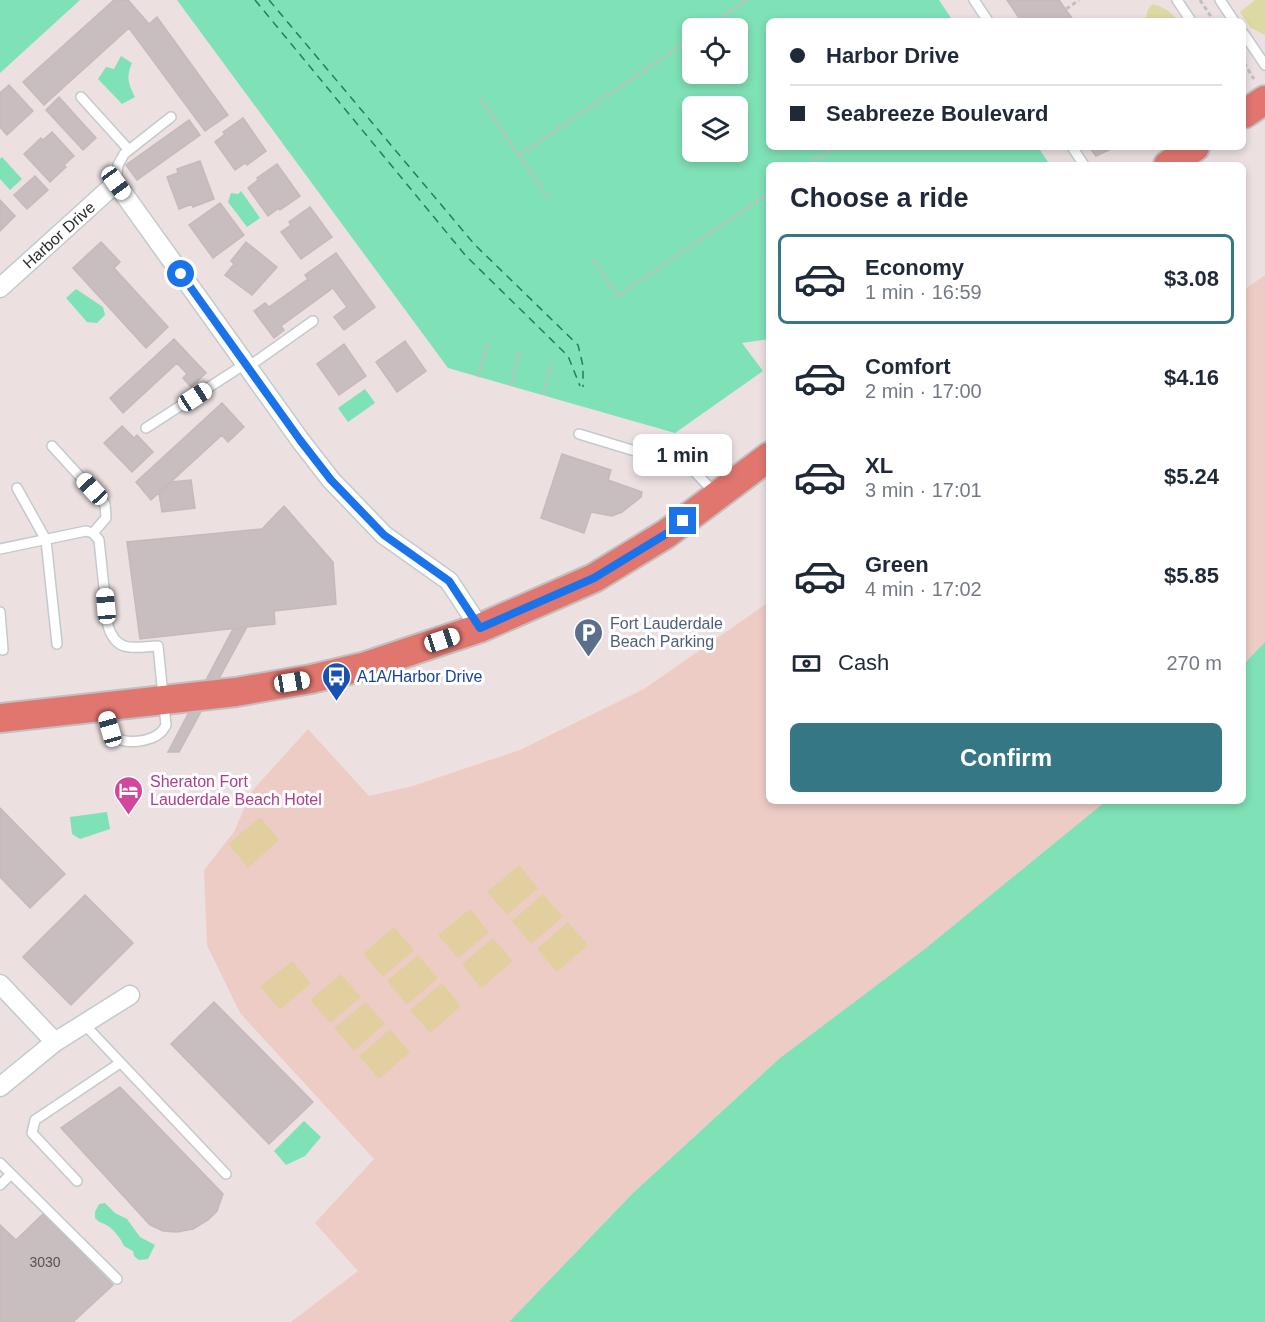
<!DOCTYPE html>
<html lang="en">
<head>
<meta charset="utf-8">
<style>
	:root { --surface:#fff; --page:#f6f6f7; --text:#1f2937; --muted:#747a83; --line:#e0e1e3; --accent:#367786 }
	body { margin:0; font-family:Arial,sans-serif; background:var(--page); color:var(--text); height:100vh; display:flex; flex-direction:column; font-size:22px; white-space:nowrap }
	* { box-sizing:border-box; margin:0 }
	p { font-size:20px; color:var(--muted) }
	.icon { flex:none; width:33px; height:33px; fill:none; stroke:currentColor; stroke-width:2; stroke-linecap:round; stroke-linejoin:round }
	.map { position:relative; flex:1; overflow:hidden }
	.side { position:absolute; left:766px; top:162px; width:480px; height:642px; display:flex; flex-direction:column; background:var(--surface); border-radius:9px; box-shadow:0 3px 9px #0003 }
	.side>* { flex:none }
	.guide { position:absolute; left:766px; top:18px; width:480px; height:132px; border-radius:9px; box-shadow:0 3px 9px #0003; display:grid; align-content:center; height:132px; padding:0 24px; background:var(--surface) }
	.fabs { position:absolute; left:682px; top:18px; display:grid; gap:12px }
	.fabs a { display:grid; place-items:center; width:66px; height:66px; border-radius:9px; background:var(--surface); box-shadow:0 3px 9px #0003; font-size:30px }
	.end { position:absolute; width:27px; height:27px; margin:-14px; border:8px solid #1a73e8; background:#fff; box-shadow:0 0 0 3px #fff }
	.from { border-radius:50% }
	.bubble { position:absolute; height:42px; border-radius:9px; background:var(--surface); box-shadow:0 3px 9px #0003; font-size:20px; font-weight:800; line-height:42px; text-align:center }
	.car { position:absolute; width:18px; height:36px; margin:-18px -9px; border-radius:8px; box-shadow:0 0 4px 2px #0007; background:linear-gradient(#fff 24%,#345 0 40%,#fff 0 76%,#345 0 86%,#fff 0) }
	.guide b { display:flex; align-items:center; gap:21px; height:57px; font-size:22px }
	.guide b+b { border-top:2px solid var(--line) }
	.guide i { width:15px; height:15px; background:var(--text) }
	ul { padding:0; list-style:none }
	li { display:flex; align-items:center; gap:18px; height:90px; margin:0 12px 9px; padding:0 12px; border:3px solid transparent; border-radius:9px }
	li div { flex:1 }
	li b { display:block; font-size:22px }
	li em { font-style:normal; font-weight:800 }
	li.active { border-color:var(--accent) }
	li>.icon { width:54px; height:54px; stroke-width:1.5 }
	h2 { padding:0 24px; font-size:27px; line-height:72px }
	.pay { display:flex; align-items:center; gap:15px; height:66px; padding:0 24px; font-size:22px }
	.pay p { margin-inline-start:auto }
	.primary-button { display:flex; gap:12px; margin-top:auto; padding:12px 24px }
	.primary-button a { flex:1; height:69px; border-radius:9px; background:var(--accent); color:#fff; font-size:24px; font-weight:800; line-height:69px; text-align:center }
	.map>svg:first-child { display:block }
	.green { fill:#dcd9a2 }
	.sand { fill:#edccc6 }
	.pitch { fill:#e2cf9f }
	.water { fill:#7fe1b6; fill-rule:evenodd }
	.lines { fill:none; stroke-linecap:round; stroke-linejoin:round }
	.ferry { stroke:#1c825d; stroke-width:1.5; stroke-dasharray:8 6; stroke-linecap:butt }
	.building { fill:#c8bebf; stroke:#c7b9ba; stroke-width:1.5 }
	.service-casing { stroke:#c1cbcc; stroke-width:12 }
	.minor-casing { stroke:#c1cbcc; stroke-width:21 }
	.primary-casing { stroke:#c0c0c0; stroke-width:32 }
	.path { stroke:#c0c0c0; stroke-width:3; stroke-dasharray:4.5 3; stroke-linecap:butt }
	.service { stroke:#fff; stroke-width:9 }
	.minor { stroke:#fff; stroke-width:18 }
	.primary { stroke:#e1766f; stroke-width:28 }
	.route { stroke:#1a73e8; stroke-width:8 }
	.labels { text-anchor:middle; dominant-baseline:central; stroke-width:6; stroke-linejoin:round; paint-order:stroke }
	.number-label { font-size:14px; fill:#535051 }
	.street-label { font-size:16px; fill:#2c2c2c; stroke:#fff }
	.service-label { font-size:16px; fill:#4e5e75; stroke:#fff; text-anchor:start }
	.transit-label { font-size:16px; fill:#164399; stroke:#fff; text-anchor:start }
	.hotel-label { font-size:16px; fill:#b23c85; stroke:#fff; text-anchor:start }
</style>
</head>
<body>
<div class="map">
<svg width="1265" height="1322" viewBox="0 0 1265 1322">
	<rect width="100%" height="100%" fill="#ece0e1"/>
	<path class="green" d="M1255,0H1265V35L1251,28L1240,12Z
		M1153,4C1164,8 1171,11 1178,21H1148L1146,19C1147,13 1147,8 1153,4Z"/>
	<path class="sand" d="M1265,275V642L1244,664V290Z
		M769,602L770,801H1106L926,948L780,1058L633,1193L509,1322H291L358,1271L315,1223L374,1159L240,1013L207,945L204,870L234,832L252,791L308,729L369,796L413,786L520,750L644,689Z"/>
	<path class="pitch" d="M260,817L279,840L248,868L228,844Z
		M519,865L538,888L507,915L487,892Z
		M543,894L563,917L531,944L512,921Z
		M470,909L489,932L458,958L438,935Z
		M568,922L588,945L557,972L537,949Z
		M394,927L414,950L383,977L363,954Z
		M493,938L513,961L481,988L462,964Z
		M418,955L438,978L407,1005L387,981Z
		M292,961L311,983L280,1010L260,987Z
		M341,974L361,997L330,1023L310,1000Z
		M442,983L461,1006L430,1033L410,1010Z
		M366,1002L385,1024L354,1051L334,1028Z
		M390,1029L410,1052L379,1079L359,1056Z"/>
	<path class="water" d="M0,0H80L0,73Z
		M177,0H939L953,21H770V147H1038L1050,165H770L769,339L742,343L763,371L675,433L448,368ZM693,28H738V74H693ZM693,106H738V152H693Z
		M121,56L132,63C126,77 128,83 135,97L122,104L98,79L106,67L114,69Z
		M2,157L22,179L10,190L0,179V159Z
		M241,191L260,218L247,227L228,202L231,193L238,194Z
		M76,289L103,307L105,315L97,323L87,322L66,298Z
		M365,389L375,403L348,422L338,408Z
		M1265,642V1322H509L633,1193L780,1058L926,948L1106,801H1244V664Z
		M107,812L110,829L80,839L72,834L70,817Z
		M304,1121L321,1137L305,1156L286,1165L274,1151Z
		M105,1203L115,1213L127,1219L140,1237L155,1245L148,1259L139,1260L134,1256L133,1251L124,1246C122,1240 113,1229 108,1226C102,1222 99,1223 95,1218V1212L99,1204Z"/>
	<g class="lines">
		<path class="ferry" d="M255,0L466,256L568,356L580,386
			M269,0L475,245L578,345L583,366V387"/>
	</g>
	<path class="building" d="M114,0H128L149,24L157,17L228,115L205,131L129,28L44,105L23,82Z
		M1007,0H1059L1074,21H1021Z
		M9,85L33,111L7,135L0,127V93Z
		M59,97L96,138L83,150L46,110Z
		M243,118L266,151L247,165L245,163L235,170L215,142L225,134L223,132Z
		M189,120L200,135L137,180L126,165Z
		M52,132L74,156L64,165L66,167L50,182L24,154L41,138L43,140Z
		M1089,147H1115L1096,156Z
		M200,161L214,199L193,207L192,204L179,209L167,177L178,173L177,169Z
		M277,164L300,196L280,210L279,208L268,216L248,188L258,180L257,178Z
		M35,176L48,190L27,209L14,195Z
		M0,200L15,216L0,231Z
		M220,203L244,235L213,258L189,225Z
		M310,207L332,237L301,259L281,232L291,225L289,222Z
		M101,242L120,262L114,268L168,327L146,348L73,268Z
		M246,242L277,267L252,295L225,275L234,264L231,261Z
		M336,253L375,307L344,330L334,317L347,307L333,288L281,326L284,330L274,338L254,311L265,303L269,307L308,279L305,275Z
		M174,339L206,373L191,387L183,378L187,374L177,363L123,413L110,398Z
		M405,341L426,371L397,392L376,362Z
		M344,344L366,376L339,395L317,364Z
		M222,403L244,427L228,442L222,435L151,500L136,482Z
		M122,426L134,438L137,435L153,452L132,472L104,443Z
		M562,454L611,470L608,480L642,492L641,497L622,512L612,516L591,512L584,533L541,518Z
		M191,480L195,508L162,512L159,493L171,482Z
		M284,506L333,562L336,604L274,611L275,624L140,639L127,542L262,529Z
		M247,627L179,752H168L233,629Z
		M0,808L65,874L30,908L0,877Z
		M85,895L133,943L71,1005L23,957Z
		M214,1002L313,1102L269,1144L171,1044Z
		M120,1087L223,1194L217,1211L208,1220L193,1229L177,1232L163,1231L150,1225L61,1128Z
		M43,1214L113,1285L73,1322H0V1225L16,1240Z"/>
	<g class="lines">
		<defs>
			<path id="service" d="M974,0L988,21
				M1177,0L1191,21
				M1220,0L1234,21
				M1244,34L1265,65
				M81,97L129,150
				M1072,147L1084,165
				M116,183L118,165L124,154L171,117
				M248,367L313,321
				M146,428L245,364
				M579,434L691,468L716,494
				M52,446L105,504L106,518L93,533
				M17,488L46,540L57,644
				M0,549L86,531L93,533L99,540L108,626C117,654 134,647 158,646L166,725C164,728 163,731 160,733C151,741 125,746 115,736C108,729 107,719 104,710
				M0,612L3,650
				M84,1024L226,1174
				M0,1163L117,1279
				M77,1181L32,1133L35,1120L120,1063
				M0,1185L11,1174"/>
			<path id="minor" d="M0,288L116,183L300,440L331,480L384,535L449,581L480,628
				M0,984L55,1042
				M0,1087L55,1042L130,995"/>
			<path id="primary" d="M1244,114L1265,100
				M1168,165L1195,147
				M0,718L236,692L311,679L366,666L480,628L594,578L666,534L770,456"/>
		</defs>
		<use href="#service" class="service-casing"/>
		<use href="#minor" class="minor-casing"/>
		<use href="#primary" class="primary-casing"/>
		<path class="path" d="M1200,0L1214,21
			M1066,9L1079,0
			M705,28L747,0
			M1244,63L1254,79
			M480,98L548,198
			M519,155L693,37
			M808,165L835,147
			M593,260L618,296L770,192
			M478,377L487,344
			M511,386L519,352
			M543,395L551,363"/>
		<use href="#service" class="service"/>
		<use href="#minor" class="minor"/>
		<use href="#primary" class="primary"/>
	</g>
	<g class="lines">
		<path class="route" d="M181,274L300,440L331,480L384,535L449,581L480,628L594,578L666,534L683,521"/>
	</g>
	<defs>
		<symbol id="parking-pin" viewBox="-11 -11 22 30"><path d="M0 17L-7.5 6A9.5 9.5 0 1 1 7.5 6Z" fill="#5c6f8a" stroke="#fff"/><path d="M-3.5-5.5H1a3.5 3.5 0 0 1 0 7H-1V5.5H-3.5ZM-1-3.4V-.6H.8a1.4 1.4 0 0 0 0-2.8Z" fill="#fff"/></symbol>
		<symbol id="bus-pin" viewBox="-11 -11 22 30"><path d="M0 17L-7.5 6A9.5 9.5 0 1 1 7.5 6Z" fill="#1a4fb4" stroke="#fff"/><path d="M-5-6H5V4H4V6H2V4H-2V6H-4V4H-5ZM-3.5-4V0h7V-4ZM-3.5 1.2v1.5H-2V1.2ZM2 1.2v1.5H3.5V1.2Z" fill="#fff"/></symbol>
		<symbol id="hotel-pin" viewBox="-11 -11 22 30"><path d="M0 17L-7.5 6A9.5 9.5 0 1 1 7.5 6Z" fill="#d1479c" stroke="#fff"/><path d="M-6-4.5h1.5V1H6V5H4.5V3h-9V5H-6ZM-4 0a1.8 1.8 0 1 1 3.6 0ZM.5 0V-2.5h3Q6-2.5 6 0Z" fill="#fff"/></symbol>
	</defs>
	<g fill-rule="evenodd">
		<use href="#parking-pin" x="572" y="616" width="33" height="45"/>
		<use href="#bus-pin" x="320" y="660" width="33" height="45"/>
		<use href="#hotel-pin" x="112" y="774" width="33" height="45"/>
	</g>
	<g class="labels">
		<g class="number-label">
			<text x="45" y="1262">3030</text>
		</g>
		<g class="street-label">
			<text transform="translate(59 235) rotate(-42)">Harbor Drive</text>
		</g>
		<g class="service-label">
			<text x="610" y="623">Fort Lauderdale<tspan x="610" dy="18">Beach Parking</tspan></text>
		</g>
		<g class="transit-label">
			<text x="357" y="676">A1A/Harbor Drive</text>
		</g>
		<g class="hotel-label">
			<text x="150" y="781">Sheraton Fort<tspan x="150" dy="18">Lauderdale Beach Hotel</tspan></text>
		</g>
	</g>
</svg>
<div class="fabs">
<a><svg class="icon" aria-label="locate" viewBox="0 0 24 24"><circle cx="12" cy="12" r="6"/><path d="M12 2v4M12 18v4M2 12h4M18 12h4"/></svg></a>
<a><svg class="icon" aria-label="layers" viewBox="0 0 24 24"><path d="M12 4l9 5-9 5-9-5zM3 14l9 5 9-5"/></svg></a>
</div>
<i class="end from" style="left:181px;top:274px"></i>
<i class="end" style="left:683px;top:521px"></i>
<div class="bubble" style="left:633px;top:434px;width:99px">1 min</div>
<i class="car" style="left:116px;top:183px;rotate:144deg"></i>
<i class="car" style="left:195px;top:397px;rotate:57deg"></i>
<i class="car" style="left:92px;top:489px;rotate:317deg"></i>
<i class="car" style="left:106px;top:606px;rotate:355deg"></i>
<i class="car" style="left:442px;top:640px;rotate:72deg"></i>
<i class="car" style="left:292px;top:682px;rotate:81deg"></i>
<i class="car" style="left:110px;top:729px;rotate:344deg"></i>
<div class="guide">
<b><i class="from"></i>Harbor Drive</b>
<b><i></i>Seabreeze Boulevard</b>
</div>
<section class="side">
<h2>Choose a ride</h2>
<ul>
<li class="active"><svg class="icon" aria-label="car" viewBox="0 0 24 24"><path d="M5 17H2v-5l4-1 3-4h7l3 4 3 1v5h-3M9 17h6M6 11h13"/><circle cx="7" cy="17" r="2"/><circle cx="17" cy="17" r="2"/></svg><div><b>Economy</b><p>1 min · 16:59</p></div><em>$3.08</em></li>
<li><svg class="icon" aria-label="car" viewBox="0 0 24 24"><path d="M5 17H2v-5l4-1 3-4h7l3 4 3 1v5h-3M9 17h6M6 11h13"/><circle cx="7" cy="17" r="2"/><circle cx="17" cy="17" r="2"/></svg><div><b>Comfort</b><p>2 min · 17:00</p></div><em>$4.16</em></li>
<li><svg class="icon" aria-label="car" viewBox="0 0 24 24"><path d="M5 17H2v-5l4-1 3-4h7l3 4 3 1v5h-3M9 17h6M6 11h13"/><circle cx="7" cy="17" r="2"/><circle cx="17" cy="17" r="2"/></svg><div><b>XL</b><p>3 min · 17:01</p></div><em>$5.24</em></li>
<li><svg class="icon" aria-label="car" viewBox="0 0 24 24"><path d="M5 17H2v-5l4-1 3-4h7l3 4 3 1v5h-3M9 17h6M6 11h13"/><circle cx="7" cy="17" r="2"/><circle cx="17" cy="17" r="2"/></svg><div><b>Green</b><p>4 min · 17:02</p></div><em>$5.85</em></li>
</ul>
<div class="pay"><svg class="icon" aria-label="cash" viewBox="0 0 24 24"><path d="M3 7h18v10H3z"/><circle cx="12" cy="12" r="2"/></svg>Cash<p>270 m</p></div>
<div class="primary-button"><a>Confirm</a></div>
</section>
</div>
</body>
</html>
